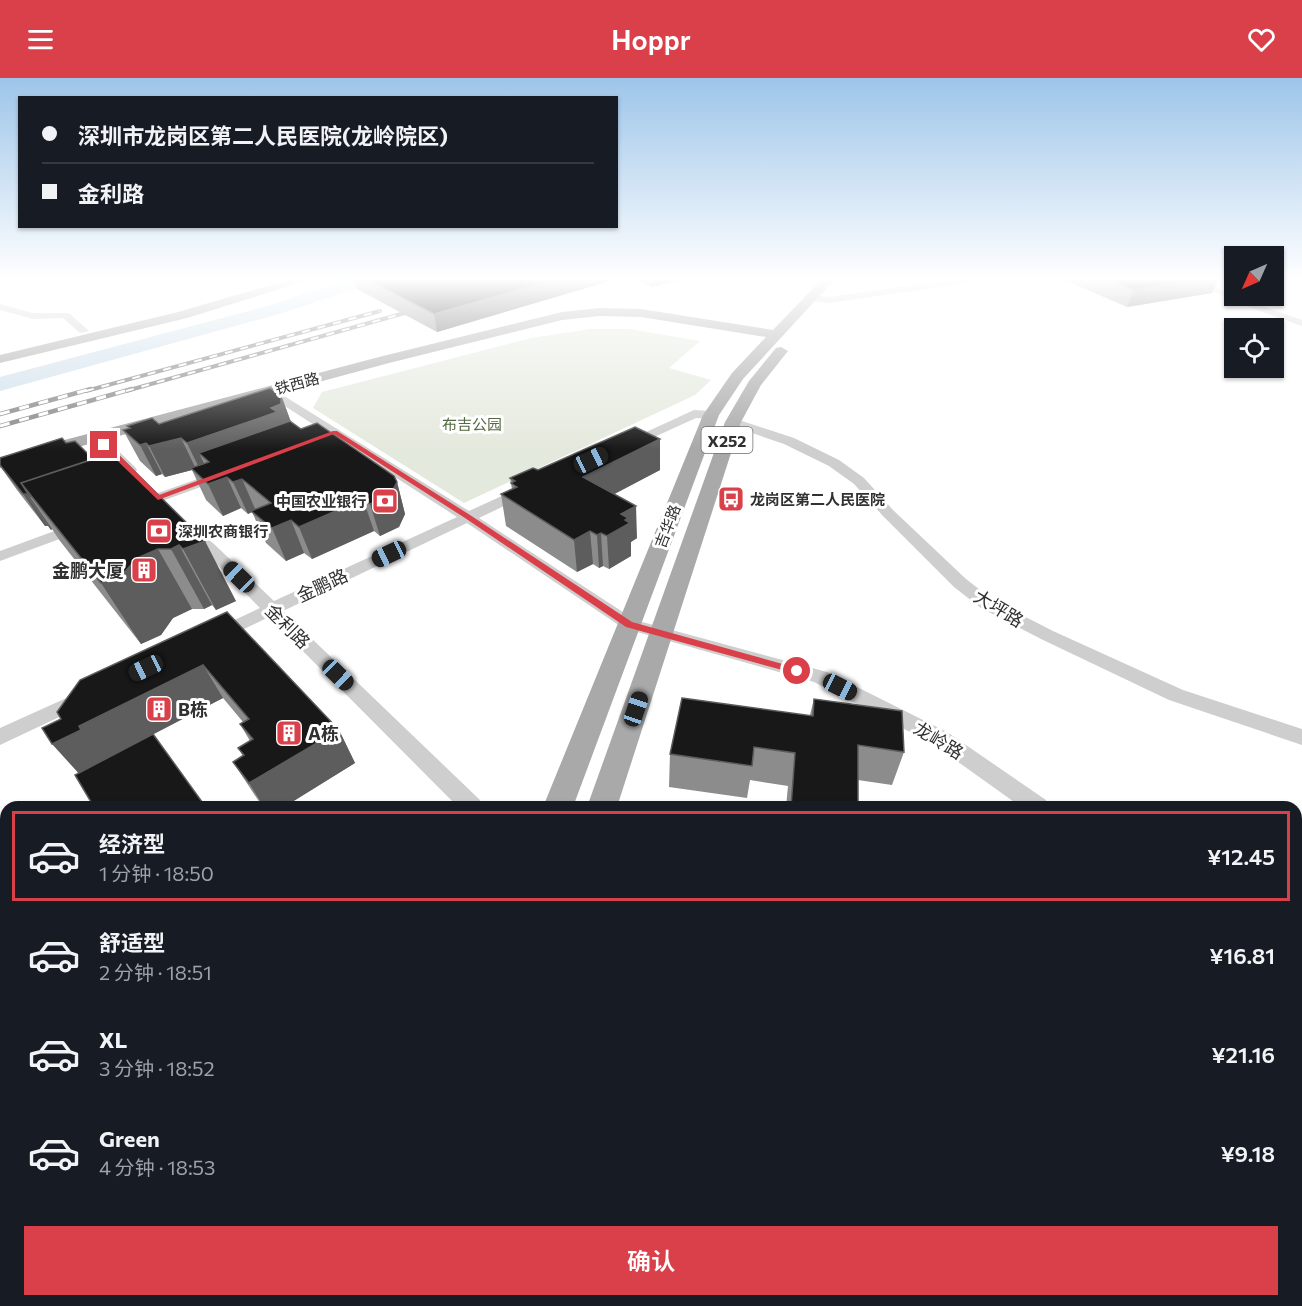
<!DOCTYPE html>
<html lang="zh">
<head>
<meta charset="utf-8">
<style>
	:root { --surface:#171b24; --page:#242831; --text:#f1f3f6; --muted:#9ea1a6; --line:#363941; --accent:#da404a }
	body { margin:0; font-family:Commissioner,"Noto Sans SC",sans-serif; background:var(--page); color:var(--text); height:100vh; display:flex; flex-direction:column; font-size:22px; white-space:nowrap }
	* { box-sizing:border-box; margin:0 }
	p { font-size:20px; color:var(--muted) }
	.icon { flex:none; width:33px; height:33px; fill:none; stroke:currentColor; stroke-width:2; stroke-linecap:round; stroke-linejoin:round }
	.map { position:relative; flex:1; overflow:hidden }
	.panel { position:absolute; left:0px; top:723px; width:1302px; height:506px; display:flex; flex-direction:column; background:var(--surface); border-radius:18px 18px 0 0; box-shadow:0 2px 4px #0004 }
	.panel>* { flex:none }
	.banner { position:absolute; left:18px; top:18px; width:600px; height:132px; border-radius:0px; box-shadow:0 2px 4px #0004; display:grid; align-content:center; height:132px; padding:0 24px; background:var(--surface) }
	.needle { width:39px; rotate:225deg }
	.fabs { position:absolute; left:1224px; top:168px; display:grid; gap:12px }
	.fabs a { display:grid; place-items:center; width:60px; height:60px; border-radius:0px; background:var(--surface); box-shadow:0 2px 4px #0004; font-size:30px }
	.end { position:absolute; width:27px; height:27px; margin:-14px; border:8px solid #da404a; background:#fff; box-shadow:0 0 0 3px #fff }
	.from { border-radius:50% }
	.car { position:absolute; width:18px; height:36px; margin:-18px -9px; border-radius:8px; box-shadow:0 0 4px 2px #0007; background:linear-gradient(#222 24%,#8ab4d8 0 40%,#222 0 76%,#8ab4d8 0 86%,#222 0) }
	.banner b { display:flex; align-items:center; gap:21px; height:57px; font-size:22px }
	.banner b+b { border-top:2px solid var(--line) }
	.banner i { width:15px; height:15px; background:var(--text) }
	ul { padding:10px 0 0; list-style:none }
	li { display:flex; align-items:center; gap:18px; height:90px; margin:0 12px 9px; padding:0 12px; border:3px solid transparent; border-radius:0px }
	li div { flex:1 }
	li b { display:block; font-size:22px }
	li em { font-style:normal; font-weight:600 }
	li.active { border-color:var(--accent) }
	li>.icon { width:54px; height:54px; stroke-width:1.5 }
	.action { display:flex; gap:12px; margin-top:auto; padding:12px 24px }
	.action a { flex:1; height:69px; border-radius:0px; background:var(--accent); color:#fff; font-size:24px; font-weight:600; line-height:69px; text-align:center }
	header { display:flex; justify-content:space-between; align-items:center; height:78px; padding:0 24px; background:var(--accent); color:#fff; font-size:27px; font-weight:600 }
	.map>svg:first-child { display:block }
	.green { fill:#e4e9dd }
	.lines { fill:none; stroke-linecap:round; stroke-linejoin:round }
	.river { fill:#cedfeb; fill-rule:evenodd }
	.minor { fill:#cecece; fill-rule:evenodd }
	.major { fill:#a9a9a9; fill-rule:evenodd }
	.rail-far1-casing { stroke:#868686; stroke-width:4 }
	.rail-casing { stroke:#868686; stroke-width:4.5 }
	.rail-far1 { stroke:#fff; stroke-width:2; stroke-dasharray:8; stroke-linecap:butt }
	.rail { stroke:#fff; stroke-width:3; stroke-dasharray:10; stroke-linecap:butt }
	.wall { fill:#8c8c8c }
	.shaded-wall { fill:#5d5d5d }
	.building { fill:#181818; stroke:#5d5d5d; stroke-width:1.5 }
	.route { fill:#da404a }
	.labels { text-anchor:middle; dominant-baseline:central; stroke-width:6; stroke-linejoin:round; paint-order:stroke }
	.far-street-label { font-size:15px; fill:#313131; stroke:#fff }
	.far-park-label { font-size:15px; fill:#546a40; stroke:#fff }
	.far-poi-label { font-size:15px; font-weight:bold; fill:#313131; stroke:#fff; text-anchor:start }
	.shield { fill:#fff; stroke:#6f6f6f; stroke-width:1.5 }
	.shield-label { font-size:16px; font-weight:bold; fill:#313131 }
	.poi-label { font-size:18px; font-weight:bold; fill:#313131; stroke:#fff; text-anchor:start }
	.street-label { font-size:18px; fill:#313131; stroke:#fff }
</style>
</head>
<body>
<header><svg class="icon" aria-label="menu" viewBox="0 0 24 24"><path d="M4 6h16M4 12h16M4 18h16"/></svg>Hoppr<svg class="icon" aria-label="heart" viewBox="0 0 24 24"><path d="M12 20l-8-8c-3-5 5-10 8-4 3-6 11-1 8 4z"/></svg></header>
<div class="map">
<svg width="1302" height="1228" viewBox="0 0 1302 1228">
	<rect width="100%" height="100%" fill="#fff"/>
	<path class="green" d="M590,251H629L700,263L669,290L711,302L695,317L464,425L313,330L322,314L531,260Z"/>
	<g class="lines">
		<path class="river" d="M353,200H378L376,204L279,236L0,313V299L267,228Z"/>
		<path class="minor" d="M961,200H985L981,203L829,225L810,223L805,220L810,217L829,219Z
			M1187,200H1199L1234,218L1302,242V248L1235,224Z
			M0,226L33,235H69L89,253L80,255L63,240L33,241L0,232Z
			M281,316L469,433L519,410H529L531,413L529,416L479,440L635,542L827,594L947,654L1046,722L1049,729H1021L933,666L814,604L623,550L467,445L283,533L480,722L483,729H458L269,539L223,561H211L208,557L211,553L260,530L185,454L182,451L185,448H195L274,523L457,439L277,323V317Z
			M694,332L711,333L717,337L711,341L696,340L630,370L625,371L618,367Z
			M733,340L794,360L839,382L864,400L893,432L966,501L993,522L1053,553L1183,612L1302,651V667L1169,622L1041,561L981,530L954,509L883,438L854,406L829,388L784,366L729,347L727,344L729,341Z
			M104,363L109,364L135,389L137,392L135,395H125L99,370L97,367Z
			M223,392L228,393L230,396L228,399L140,431H130L128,428L130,425Z
			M79,444L87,449L84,452L0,483V473Z
			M82,613L89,615L92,620L89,625L0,667V650Z
			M1296,896L1302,898V927L1296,925Z
			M0,1105L6,1107V1154L0,1152Z
			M18,1222H53L54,1228H20Z"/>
		<path class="major" d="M295,200H315L187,240L0,285V277L178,234Z
			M823,200H836L743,301L719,337L573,729H543L703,337L732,295L766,259L641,239L600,238L562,242L389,285L0,390V379L379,279L562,234L600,230L641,231L773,252Z
			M781,269L788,273L761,307L741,344L617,729H587L725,344L749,303L776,270Z
			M0,828L6,830V872L0,869Z
			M0,941L6,943V992L0,989Z
			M88,1222H134L136,1228H90Z
			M159,1222H206L208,1228H162Z
			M345,1222H391L389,1228H343Z
			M411,1222H457L455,1228H409Z"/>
		<defs>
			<path id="rail-far1" d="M86,313L380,233
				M126,313L419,231"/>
			<path id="rail" d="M0,336L91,311
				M0,348L132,311"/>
		</defs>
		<use href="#rail-far1" class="rail-far1-casing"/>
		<use href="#rail" class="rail-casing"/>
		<use href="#rail-far1" class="rail-far1"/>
		<use href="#rail" class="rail"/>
	</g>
	<path class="wall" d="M354,200H620L437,254L357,211Z
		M634,200H688L652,209Z
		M1060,200H1219L1212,215L1127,229Z
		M281,317L291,344L301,351L397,404L405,436L399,449L380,458L374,453L312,481L304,475L286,483L266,465L252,434L248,436L241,430L223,438L206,422L192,392L165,399L162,396L156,398L140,383L123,352L129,351L127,348L159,346Z
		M660,361V392L614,416L637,460L631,464V478L609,491L603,488L599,490L593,486L577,494L506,448L501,416L512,411L510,400L538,392Z
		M75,363L236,523L216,532L212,527L204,531H192L173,540L161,557L141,566L60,463L52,451L51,452L48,448H45L17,412L0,388V380Z
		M227,534L339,652L355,685L284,729H263L254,716L233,684L243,678L238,670L250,663L240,646L243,644L223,620L153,656L206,729H94L78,695L61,641Z
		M814,621L904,674L892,707L858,702V729H786L788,708L750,702L747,720L669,709L670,676L810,637Z"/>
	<path class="shaded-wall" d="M561,200H620L437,254L434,236Z
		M652,200H688L652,209Z
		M1206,200H1219L1212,215L1127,229L1134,212Z
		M281,317L292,347L209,384L199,375L208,394L202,396L187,365L271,330Z
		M181,360L196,391L191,390L192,392L165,399L149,368Z
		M660,361V392L586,431L583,399Z
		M146,365L162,396L156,398L140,367Z
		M227,399L241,430L223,438L208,406Z
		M242,401L256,433H251L252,434L248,436L233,404Z
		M397,404L405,436L399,449L380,458L370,426Z
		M23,416H26L48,448H45Z
		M30,419L52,451L51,452L29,420Z
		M363,421L374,453L312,481L299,449Z
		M636,428L637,460L631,464V478L609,491L607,458L621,436Z
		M291,442L304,475L286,483L272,450Z
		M590,453L593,486L577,494L574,462Z
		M601,455L603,488L599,490L597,457Z
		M205,463L236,523L216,532L183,471Z
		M179,467L212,527L204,531L171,471Z
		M158,471L192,531L173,540L161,557L141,566L101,505L137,480Z
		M203,587L223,620L106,681L82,699L52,666L79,648Z
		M339,652L355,685L284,729H264L249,705Z
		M0,1213L5,1228H0Z"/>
	<path class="building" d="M364,200H561L434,236Z
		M1106,200H1206L1134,212Z
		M270,310L281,317V326L271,330L277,334L187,365L181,360L149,368L146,365L140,367L123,352L130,350L127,348L152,340L159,346Z
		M290,343L301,351L317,345L394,398L397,404L390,417L370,426L363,421L299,449L291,442L272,450L251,433L271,425L242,401L233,404L227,399L208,406L191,390L209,384L199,375Z
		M635,349L660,361L583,399L636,428L621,436L628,440L625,442L630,445L607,458L601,455L597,457L590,453L574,462L501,416L517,409L511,405L515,403L510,400L533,390L538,392Z
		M62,360L66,365L75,363L93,381L21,405L30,419L29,420L26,416H23L0,387V380Z
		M115,374L205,463L183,471L179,467L171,471H158L137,480L123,496L101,505L21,405Z
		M227,534L339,652L249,705L233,684L244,677L238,670L253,661L240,646L249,641L203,587L79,648L81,652L52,666L42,650L61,641L57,634L80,602Z
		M682,620L813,638L814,621L902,633L904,674L858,667V729H791L795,675L754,669L752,688L670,676Z
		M153,656L205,728L94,729L75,697Z"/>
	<linearGradient id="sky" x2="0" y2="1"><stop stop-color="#9dc5e9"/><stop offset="0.54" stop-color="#fff"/><stop offset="1" stop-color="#fff" stop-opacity="0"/></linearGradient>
	<rect width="1302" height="372" fill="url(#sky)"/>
	<path class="route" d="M333,353H337L470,437L632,544L797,590L802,593L797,596L626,549L465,440L334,356L158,422L101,367L107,365L159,417Z"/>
	<defs>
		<symbol id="bus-square" viewBox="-11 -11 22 22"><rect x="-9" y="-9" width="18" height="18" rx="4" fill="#da404a" stroke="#fff"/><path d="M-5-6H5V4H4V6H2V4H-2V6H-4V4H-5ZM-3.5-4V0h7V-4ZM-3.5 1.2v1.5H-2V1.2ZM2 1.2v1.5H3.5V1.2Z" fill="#fff"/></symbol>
		<symbol id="bank-square" viewBox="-11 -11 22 22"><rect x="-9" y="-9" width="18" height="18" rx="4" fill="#da404a" stroke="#fff"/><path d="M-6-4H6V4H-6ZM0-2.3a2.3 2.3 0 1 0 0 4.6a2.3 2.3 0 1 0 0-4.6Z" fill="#fff"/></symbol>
		<symbol id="building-square" viewBox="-11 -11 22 22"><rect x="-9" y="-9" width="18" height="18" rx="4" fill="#da404a" stroke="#fff"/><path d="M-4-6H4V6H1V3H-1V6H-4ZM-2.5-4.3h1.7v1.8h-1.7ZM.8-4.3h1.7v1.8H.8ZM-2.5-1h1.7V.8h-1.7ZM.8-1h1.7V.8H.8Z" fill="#fff"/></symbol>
	</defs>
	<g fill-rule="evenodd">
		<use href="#bus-square" x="716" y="406" width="30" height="30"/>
		<use href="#bank-square" x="370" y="408" width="30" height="30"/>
		<use href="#bank-square" x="144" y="438" width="30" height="30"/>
		<use href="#building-square" x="129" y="477" width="30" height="30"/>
		<use href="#building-square" x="144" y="616" width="30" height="30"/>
		<use href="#building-square" x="274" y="640" width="30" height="30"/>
	</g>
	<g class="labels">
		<g class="far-street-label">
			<text transform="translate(297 305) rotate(-15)">铁西路</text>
			<text transform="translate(667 448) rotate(-69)">吉华路</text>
		</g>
		<g class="far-park-label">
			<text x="472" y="346">布吉公园</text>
		</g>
		<g class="far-poi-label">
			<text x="750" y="421">龙岗区第二人民医院</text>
			<text x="366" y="423" text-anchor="end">中国农业银行</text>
			<text x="178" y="453">深圳农商银行</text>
		</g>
		<rect class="shield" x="701.5" y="349" width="51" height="26" rx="4.5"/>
		<g class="shield-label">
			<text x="727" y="362">X252</text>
		</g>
		<g class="poi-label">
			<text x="124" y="492" text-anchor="end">金鹏大厦</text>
			<text x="178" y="631">B栋</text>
			<text x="308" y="655">A栋</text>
		</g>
		<g class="street-label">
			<text transform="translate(322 507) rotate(-25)">金鹏路</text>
			<text transform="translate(999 530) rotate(31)">大坪路</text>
			<text transform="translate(288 548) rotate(45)">金利路</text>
			<text transform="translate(939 662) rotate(31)">龙岭路</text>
		</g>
	</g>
</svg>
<div class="fabs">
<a><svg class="needle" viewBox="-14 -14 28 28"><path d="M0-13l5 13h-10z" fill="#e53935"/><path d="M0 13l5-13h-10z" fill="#9ea1a6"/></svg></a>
<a><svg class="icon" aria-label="locate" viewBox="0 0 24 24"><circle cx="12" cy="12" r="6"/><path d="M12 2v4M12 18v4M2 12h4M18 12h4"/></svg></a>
</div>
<i class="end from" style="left:797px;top:593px"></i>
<i class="end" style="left:104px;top:367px"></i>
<i class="car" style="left:591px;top:382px;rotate:65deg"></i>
<i class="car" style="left:389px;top:476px;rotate:245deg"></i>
<i class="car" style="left:239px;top:499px;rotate:314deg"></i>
<i class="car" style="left:146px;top:590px;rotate:245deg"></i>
<i class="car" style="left:338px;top:597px;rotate:134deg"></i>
<i class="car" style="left:840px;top:609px;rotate:117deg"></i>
<i class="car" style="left:636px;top:631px;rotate:19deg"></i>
<div class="banner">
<b><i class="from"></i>深圳市龙岗区第二人民医院(龙岭院区)</b>
<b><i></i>金利路</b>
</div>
<section class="panel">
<ul>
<li class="active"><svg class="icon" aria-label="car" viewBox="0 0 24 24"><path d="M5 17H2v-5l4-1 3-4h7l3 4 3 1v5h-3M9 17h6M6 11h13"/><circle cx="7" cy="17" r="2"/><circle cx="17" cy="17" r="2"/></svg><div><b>经济型</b><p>1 分钟 · 18:50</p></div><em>¥12.45</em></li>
<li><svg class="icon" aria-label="car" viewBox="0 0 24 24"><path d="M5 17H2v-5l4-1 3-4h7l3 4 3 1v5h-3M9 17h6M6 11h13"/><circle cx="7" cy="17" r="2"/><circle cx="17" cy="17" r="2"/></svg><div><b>舒适型</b><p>2 分钟 · 18:51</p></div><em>¥16.81</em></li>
<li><svg class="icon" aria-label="car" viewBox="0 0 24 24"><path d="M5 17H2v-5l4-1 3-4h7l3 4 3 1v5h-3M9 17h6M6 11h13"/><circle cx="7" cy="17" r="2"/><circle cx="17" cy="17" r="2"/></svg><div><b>XL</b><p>3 分钟 · 18:52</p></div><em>¥21.16</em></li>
<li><svg class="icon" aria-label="car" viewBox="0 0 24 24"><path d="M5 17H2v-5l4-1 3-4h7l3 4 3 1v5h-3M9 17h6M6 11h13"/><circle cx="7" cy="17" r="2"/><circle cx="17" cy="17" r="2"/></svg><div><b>Green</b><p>4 分钟 · 18:53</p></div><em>¥9.18</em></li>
</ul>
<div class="action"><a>确认</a></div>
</section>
</div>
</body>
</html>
